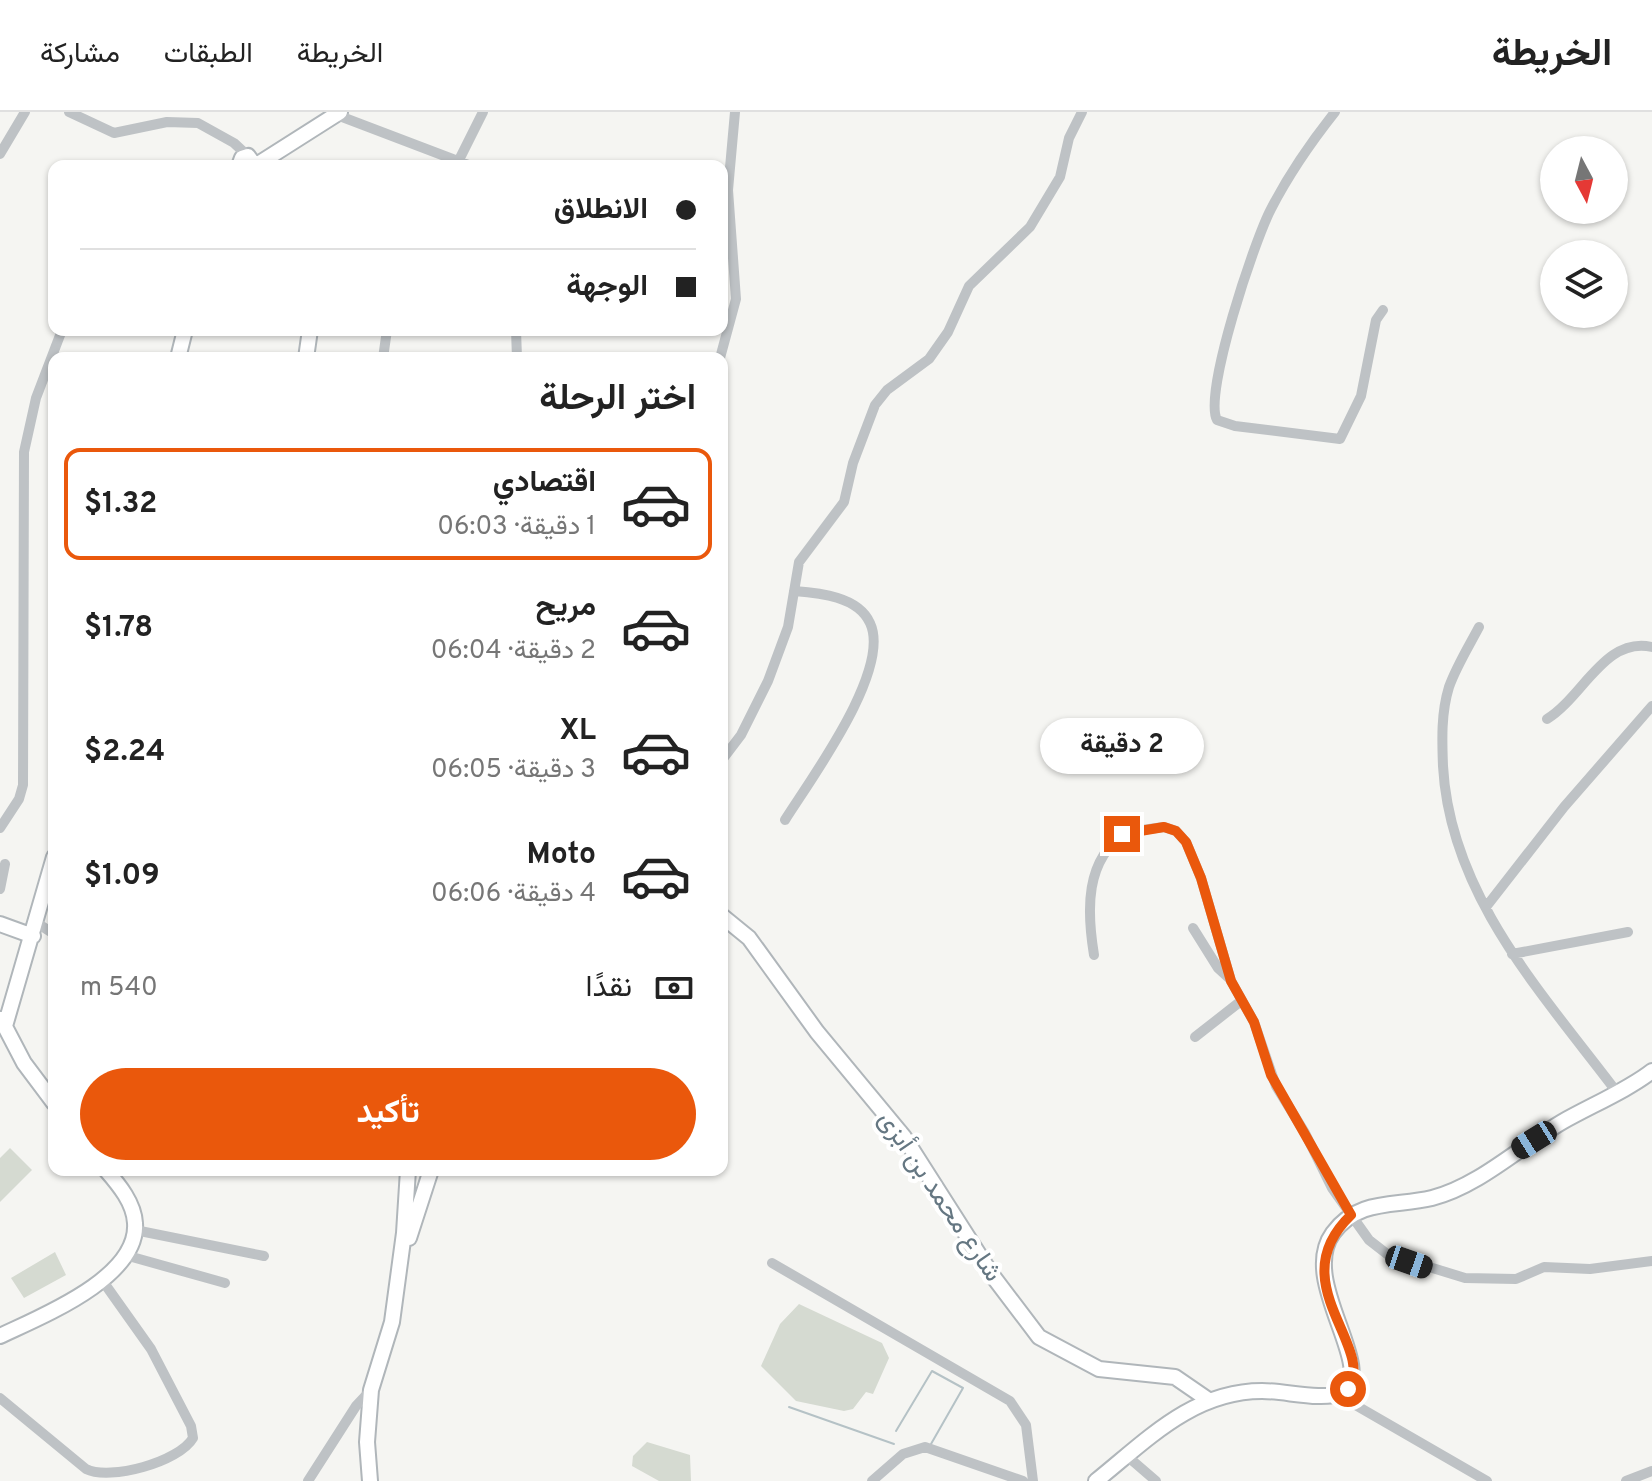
<!DOCTYPE html>
<html lang="ar">
<head>
<meta charset="utf-8">
<style>
	:root { --surface:#fff; --page:#f6f6f6; --text:#222; --muted:#767676; --line:#e0e0e0; --accent:#ea580c }
	body { margin:0; font-family:Overpass,Vazirmatn,sans-serif; background:var(--page); color:var(--text); direction:rtl; height:100vh; display:flex; flex-direction:column; font-size:30px; white-space:nowrap }
	* { box-sizing:border-box; margin:0 }
	p { font-size:26px; color:var(--muted) }
	.icon { flex:none; width:44px; height:44px; fill:none; stroke:currentColor; stroke-width:2; stroke-linecap:round; stroke-linejoin:round }
	.map { position:relative; flex:1; overflow:hidden; direction:ltr }
	.panel { position:absolute; left:48px; top:240px; width:680px; height:824px; display:flex; flex-direction:column; background:var(--surface); border-radius:16px; box-shadow:0 2px 6px #0004; direction:rtl }
	.panel>* { flex:none }
	.banner { position:absolute; left:48px; top:48px; width:680px; height:176px; border-radius:16px; box-shadow:0 2px 6px #0004; direction:rtl; display:grid; align-content:center; height:176px; padding:0 32px; background:var(--surface) }
	.needle { width:52px; rotate:173deg }
	.buttons { position:absolute; left:1540px; top:24px; display:grid; gap:16px }
	.buttons a { display:grid; place-items:center; width:88px; height:88px; border-radius:50%; background:var(--surface); box-shadow:0 2px 6px #0004; font-size:40px }
	.end { position:absolute; width:36px; height:36px; margin:-18px; border:10px solid #ea580c; background:#fff; box-shadow:0 0 0 4px #fff }
	.from { border-radius:50% }
	.bubble { position:absolute; height:56px; border-radius:28px; background:var(--surface); box-shadow:0 2px 6px #0004; font-size:26px; font-weight:700; line-height:56px; text-align:center; direction:rtl }
	.car { position:absolute; width:24px; height:48px; margin:-24px -12px; border-radius:10px; box-shadow:0 0 6px 2px #0007; background:linear-gradient(#222 24%,#8ab4d8 0 40%,#222 0 76%,#8ab4d8 0 86%,#222 0) }
	.banner b { display:flex; align-items:center; gap:28px; height:76px; font-size:30px }
	.banner b+b { border-top:2px solid var(--line) }
	.banner i { width:20px; height:20px; background:var(--text) }
	ul { padding:0; list-style:none }
	li { display:flex; align-items:center; gap:24px; height:112px; margin:0 16px 12px; padding:0 16px; border:4px solid transparent; border-radius:16px }
	li div { flex:1 }
	li b { display:block; font-size:30px }
	li em { font-style:normal; font-weight:700 }
	li.active { border-color:var(--accent) }
	li>.icon { width:72px; height:72px; stroke-width:1.5 }
	h2 { padding:0 32px; font-size:36px; line-height:96px }
	.pay { display:flex; align-items:center; gap:20px; height:88px; padding:0 32px; font-size:30px }
	.pay p { margin-inline-start:auto }
	.action { display:flex; gap:16px; margin-top:auto; padding:16px 32px }
	.action a { flex:1; height:92px; border-radius:48px; background:var(--accent); color:#fff; font-size:32px; font-weight:700; line-height:92px; text-align:center }
	header { display:flex; align-items:center; gap:48px; box-sizing:border-box; height:112px; padding:0 40px; background:var(--surface); border-bottom:2px solid var(--line) }
	header strong { font-size:38px }
	nav { display:flex; gap:44px; margin-inline-start:auto; font-size:28px }
	.map>svg:first-child { display:block }
	.green { fill:#d5dad1 }
	.lines { fill:none; stroke-linecap:round; stroke-linejoin:round }
	.stream { stroke:#b5c2c6; stroke-width:2 }
	.secondary-casing { stroke:#b0b6ba; stroke-width:18 }
	.street { stroke:#bec2c5; stroke-width:10 }
	.secondary { stroke:#fff; stroke-width:14 }
	.route { stroke:#ea580c; stroke-width:10 }
	.labels { text-anchor:middle; dominant-baseline:central; stroke-width:8; stroke-linejoin:round; paint-order:stroke }
	.street-label { font-size:26px; fill:#657782; stroke:#fff }
</style>
</head>
<body>
<header>
<strong>الخريطة</strong>
<nav><a>الخريطة</a><a>الطبقات</a><a>مشاركة</a></nav>
</header>
<div class="map">
<svg width="1652" height="1369" viewBox="0 0 1652 1369">
	<rect width="100%" height="100%" fill="#f5f5f2"/>
	<path class="green" d="M10,1036L32,1058L0,1090V1046Z
		M55,1140L66,1163L24,1186L11,1166Z
		M799,1192L882,1231L889,1246L873,1282L866,1280L853,1297L844,1299L796,1289L761,1254L780,1212Z
		M647,1330L690,1343L691,1369H659L632,1354L633,1344Z"/>
	<g class="lines">
		<path class="stream" d="M789,1295L894,1332
			M896,1319L932,1259L963,1276L931,1332"/>
		<defs>
			<path id="secondary" d="M239,54L242,46L248,44L255,54
				M255,54L340,0
				M178,246L185,218
				M306,246L310,218
				M722,804L749,826L817,920L904,1025L992,1163L1039,1225L1099,1257L1175,1265L1207,1287
				M0,812L33,824
				M1,907L24,951L54,991
				M5,914L54,745
				M409,1126L431,1058
				M0,1224C40,1205 139,1166 135,1111C134,1091 119,1073 106,1058
				M370,1369L367,1330L371,1278L392,1210L404,1121L408,1058
				M1096,1369C1147,1328 1193,1279 1262,1279C1287,1279 1320,1289 1343,1281C1377,1254 1298,1169 1333,1121C1359,1086 1395,1095 1432,1086C1479,1074 1521,1034 1562,1010C1590,994 1628,978 1652,959"/>
		</defs>
		<use href="#secondary" class="secondary-casing"/>
		<path class="street" d="M69,0L114,21L167,10L198,11L234,31L248,44
			M1335,0C1312,29 1288,64 1271,97C1255,127 1203,282 1217,308L1235,314L1340,327L1361,284L1376,208L1383,198
			M337,3L471,54
			M0,42L25,0
			M457,52L483,0
			M516,218L517,246
			M383,246L387,218
			M720,246L736,187L728,78L735,0
			M722,395L723,396
			M1479,515C1469,534 1456,555 1449,575C1441,601 1442,628 1443,654C1450,783 1542,881 1616,979
			M1547,607C1583,585 1605,524 1652,535
			M722,648L741,623L768,569L788,515L799,450L844,390L853,351L875,293L887,278L929,247L948,220L969,174L1030,115L1060,65L1069,26L1082,0
			M785,708C810,668 892,558 870,511C858,484 819,481 794,479
			M0,716L19,687L23,673L24,340L36,286L62,218
			M0,777L5,752
			M1486,795L1564,695L1652,594
			M37,811L54,822
			M1193,816L1218,856L1230,867
			M1512,842L1628,820
			M1094,843C1087,800 1084,747 1127,720L1164,715L1176,719L1186,730L1201,766L1231,869L1254,910L1276,974L1305,1021L1332,1076L1369,1128L1387,1142L1465,1166L1516,1167L1544,1155L1590,1157L1652,1149
			M1195,925L1241,889
			M135,1118L264,1144
			M125,1143L225,1171
			M772,1151L1010,1289L1026,1313L1033,1369
			M1338,1283L1487,1369
			M0,1286L86,1357C110,1369 179,1350 193,1326L191,1314L151,1237L102,1168
			M1127,1344L1156,1369
			M308,1369L356,1294L371,1278
			M872,1369L903,1342L925,1335L1023,1369
			M1626,1369L1652,1359"/>
		<use href="#secondary" class="secondary"/>
	</g>
	<g class="lines">
		<path class="route" d="M1122,722L1164,715L1176,719L1186,730L1201,766L1231,869L1254,910L1271,963L1351,1103C1280,1171 1377,1234 1348,1277"/>
	</g>
	<g class="labels">
		<g class="street-label">
			<text transform="translate(939 1085) rotate(56)">شارع محمد بن أبزى</text>
		</g>
	</g>
</svg>
<div class="buttons">
<a><svg class="needle" viewBox="-14 -14 28 28"><path d="M0-13l5 13h-10z" fill="#e53935"/><path d="M0 13l5-13h-10z" fill="#767676"/></svg></a>
<a><svg class="icon" aria-label="layers" viewBox="0 0 24 24"><path d="M12 4l9 5-9 5-9-5zM3 14l9 5 9-5"/></svg></a>
</div>
<i class="end from" style="left:1348px;top:1277px"></i>
<i class="end" style="left:1122px;top:722px"></i>
<div class="bubble" style="left:1040px;top:606px;width:164px">2 دقيقة</div>
<i class="car" style="left:1534px;top:1028px;rotate:238deg"></i>
<i class="car" style="left:1409px;top:1150px;rotate:109deg"></i>
<div class="banner">
<b><i class="from"></i>الانطلاق</b>
<b><i></i>الوجهة</b>
</div>
<section class="panel">
<h2>اختر الرحلة</h2>
<ul>
<li class="active"><svg class="icon" aria-label="car" viewBox="0 0 24 24"><path d="M5 17H2v-5l4-1 3-4h7l3 4 3 1v5h-3M9 17h6M6 11h13"/><circle cx="7" cy="17" r="2"/><circle cx="17" cy="17" r="2"/></svg><div><b>اقتصادي</b><p>1 دقيقة · 06:03</p></div><em>$1.32</em></li>
<li><svg class="icon" aria-label="car" viewBox="0 0 24 24"><path d="M5 17H2v-5l4-1 3-4h7l3 4 3 1v5h-3M9 17h6M6 11h13"/><circle cx="7" cy="17" r="2"/><circle cx="17" cy="17" r="2"/></svg><div><b>مريح</b><p>2 دقيقة · 06:04</p></div><em>$1.78</em></li>
<li><svg class="icon" aria-label="car" viewBox="0 0 24 24"><path d="M5 17H2v-5l4-1 3-4h7l3 4 3 1v5h-3M9 17h6M6 11h13"/><circle cx="7" cy="17" r="2"/><circle cx="17" cy="17" r="2"/></svg><div><b>XL</b><p>3 دقيقة · 06:05</p></div><em>$2.24</em></li>
<li><svg class="icon" aria-label="car" viewBox="0 0 24 24"><path d="M5 17H2v-5l4-1 3-4h7l3 4 3 1v5h-3M9 17h6M6 11h13"/><circle cx="7" cy="17" r="2"/><circle cx="17" cy="17" r="2"/></svg><div><b>Moto</b><p>4 دقيقة · 06:06</p></div><em>$1.09</em></li>
</ul>
<div class="pay"><svg class="icon" aria-label="cash" viewBox="0 0 24 24"><path d="M3 7h18v10H3z"/><circle cx="12" cy="12" r="2"/></svg>نقدًا<p>540 m</p></div>
<div class="action"><a>تأكيد</a></div>
</section>
</div>
</body>
</html>
